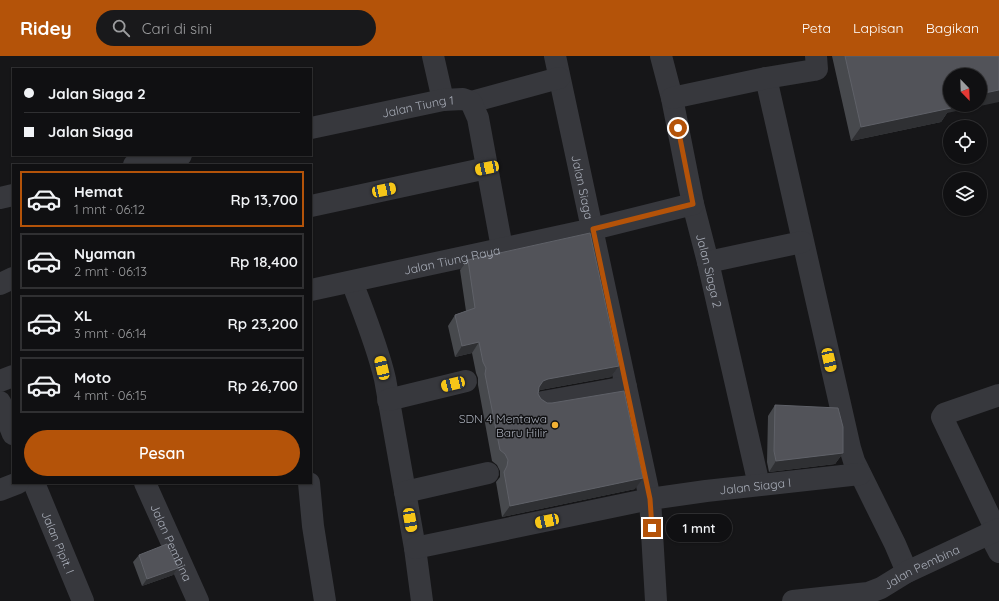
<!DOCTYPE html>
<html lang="id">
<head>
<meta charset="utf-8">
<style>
	:root { --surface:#101012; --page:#19191b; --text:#f1f3f6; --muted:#9c9d9f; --line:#303032; --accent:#b45309 }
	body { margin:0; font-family:Quicksand,sans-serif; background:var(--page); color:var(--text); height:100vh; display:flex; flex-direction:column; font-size:15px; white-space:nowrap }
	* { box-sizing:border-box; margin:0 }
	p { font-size:13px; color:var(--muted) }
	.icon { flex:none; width:22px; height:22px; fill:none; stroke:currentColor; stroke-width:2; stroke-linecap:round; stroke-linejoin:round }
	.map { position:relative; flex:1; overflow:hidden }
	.panel { position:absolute; left:12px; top:108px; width:300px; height:320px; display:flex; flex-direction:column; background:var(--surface); border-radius:0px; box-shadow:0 1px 3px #0004,0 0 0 1px var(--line) }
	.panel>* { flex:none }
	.banner { position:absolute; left:12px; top:12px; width:300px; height:88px; border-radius:0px; box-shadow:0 1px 3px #0004,0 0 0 1px var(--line); display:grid; align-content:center; height:88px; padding:0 12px; background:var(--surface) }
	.needle { width:26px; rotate:157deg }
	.controls { position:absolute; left:943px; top:12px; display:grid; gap:8px }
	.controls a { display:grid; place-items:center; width:44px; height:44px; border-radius:50%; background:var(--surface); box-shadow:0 1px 3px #0004,0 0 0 1px var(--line); font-size:20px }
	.end { position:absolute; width:18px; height:18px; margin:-9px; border:5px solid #b45309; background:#fff; box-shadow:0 0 0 2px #fff }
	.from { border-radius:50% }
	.bubble { position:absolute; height:28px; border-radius:14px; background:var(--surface); box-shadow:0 1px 3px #0004,0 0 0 1px var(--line); font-size:13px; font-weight:600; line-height:28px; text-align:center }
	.car { position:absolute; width:12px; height:24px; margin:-12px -6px; border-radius:5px; box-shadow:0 0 3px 1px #0007; background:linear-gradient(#f5c518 24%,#345 0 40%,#f5c518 0 76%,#345 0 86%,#f5c518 0) }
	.banner b { display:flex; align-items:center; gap:14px; height:38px; font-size:15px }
	.banner b+b { border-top:1px solid var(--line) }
	.banner i { width:10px; height:10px; background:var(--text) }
	ul { padding:7px 0 0; list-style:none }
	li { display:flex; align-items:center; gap:12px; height:56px; margin:0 8px 6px; padding:0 4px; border:2px solid var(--line); border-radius:0px }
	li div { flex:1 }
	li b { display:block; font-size:15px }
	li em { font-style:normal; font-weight:600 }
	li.active { border-color:var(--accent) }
	li>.icon { width:36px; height:36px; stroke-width:1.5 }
	.action { display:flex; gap:8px; margin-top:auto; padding:8px 12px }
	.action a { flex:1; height:46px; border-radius:24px; background:var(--accent); color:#fff; font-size:16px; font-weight:600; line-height:46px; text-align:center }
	header { display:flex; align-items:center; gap:24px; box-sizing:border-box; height:56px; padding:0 20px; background:var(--accent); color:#fff }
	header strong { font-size:19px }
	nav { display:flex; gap:22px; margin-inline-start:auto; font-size:14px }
	.search { width:280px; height:36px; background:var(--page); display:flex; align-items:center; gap:10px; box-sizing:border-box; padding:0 14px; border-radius:22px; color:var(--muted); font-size:15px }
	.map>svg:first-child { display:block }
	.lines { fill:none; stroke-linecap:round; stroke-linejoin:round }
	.minor { stroke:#37383d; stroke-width:22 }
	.wall { fill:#47494d }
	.shaded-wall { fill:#2f3033 }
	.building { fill:#525359; stroke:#5f6168 }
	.route { stroke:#b45309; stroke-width:5 }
	.poi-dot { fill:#f2b134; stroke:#111113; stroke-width:1.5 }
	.labels { text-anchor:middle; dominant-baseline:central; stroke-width:3; stroke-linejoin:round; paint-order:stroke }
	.street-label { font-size:12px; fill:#a8adb8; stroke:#111113 }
	.poi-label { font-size:12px; fill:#a8adb8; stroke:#111113; text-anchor:end }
</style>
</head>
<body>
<header>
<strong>Ridey</strong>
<div class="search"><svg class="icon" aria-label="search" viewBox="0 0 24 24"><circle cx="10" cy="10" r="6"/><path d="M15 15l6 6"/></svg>Cari di sini</div>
<nav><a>Peta</a><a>Lapisan</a><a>Bagikan</a></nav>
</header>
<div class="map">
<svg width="999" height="545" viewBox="0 0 999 545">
	<rect width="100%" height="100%" fill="#161618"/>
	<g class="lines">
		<g class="minor">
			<path d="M433,0L443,44"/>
			<path id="s1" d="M555,0L650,443L656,545"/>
			<path id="s2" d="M661,0L672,42L693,148L708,206L759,429"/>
			<path d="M766,22L850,392L854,405L895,488L907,516"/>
			<path d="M672,42L766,22L814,14L817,13L816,0"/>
			<path d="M471,46L559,22"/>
			<path id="s3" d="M311,72L443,44L463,43L471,46L478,62L502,192"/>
			<path d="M134,109L181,99"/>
			<path d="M0,142L13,139"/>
			<path d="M311,150L487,112"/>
			<path d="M708,206L802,186"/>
			<path d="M352,226C364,258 377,289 385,323L415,492L422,545"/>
			<path d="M0,228L13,222"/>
			<path id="s4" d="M311,234L593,173L693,148"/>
			<path d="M0,325L13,320"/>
			<path d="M388,344L466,325"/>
			<path d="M0,346L13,378"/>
			<path d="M543,346L626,331"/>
			<path id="s5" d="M34,427L83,545"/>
			<path id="s6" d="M145,427L198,545"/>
			<path d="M309,427L313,470L325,545"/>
			<path d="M0,434L18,427"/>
			<path d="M405,436L488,417"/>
			<path d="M996,474L942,361L944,358L999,339"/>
			<path d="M989,477L999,496"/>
			<path id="s7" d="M415,492L650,443L706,435L860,418"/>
			<path id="s8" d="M793,545L868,537L881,532L907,516L999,473"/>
		</g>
	</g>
	<path class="wall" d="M832,0H999L947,57L941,66L851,85Z
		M468,204L619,310L611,321L540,334L539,335L538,338L541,343L635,433L502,461L496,426L500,421V415L497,409L492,405L478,329V322L476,317L472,297L455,301L448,270L455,259L466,255L460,214Z
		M775,349L843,397L835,408L769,416L767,406L768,360Z
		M139,499L178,512L173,519L142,530L133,506Z"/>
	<path class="shaded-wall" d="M999,34V46L947,57L941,66L851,85L861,71L950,45V49H980V38Z
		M479,286L472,297L455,301L462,290Z
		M619,310L611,321L540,334L535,336L543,325L548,323Z
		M843,397L835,408L769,416L776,405Z
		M643,422L635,433L502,461L510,450Z
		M178,512L173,519L142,530L147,523Z"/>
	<path class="building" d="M845,0H999V34L980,38V19H950V45H948L951,52L861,71Z
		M590,177L619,310L548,323L543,325L539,331L538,338L541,343L547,347H552L624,335L643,422L510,450L504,416L507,410L508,404L505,398L500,394L485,318L486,312L483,306L479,286L462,290L455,259L475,252L468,204Z
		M775,349L838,352L843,371V397L776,405L774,395Z
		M167,488L178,512L147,523L139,499Z"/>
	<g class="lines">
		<path class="route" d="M652,472L650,443L593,173L693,148L678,72"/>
	</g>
	<circle class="poi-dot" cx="555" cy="369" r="4"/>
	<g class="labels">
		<g class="street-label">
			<text stroke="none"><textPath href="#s3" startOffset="109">Jalan Tiung 1</textPath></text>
			<text stroke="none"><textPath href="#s1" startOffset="134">Jalan Siaga</textPath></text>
			<text stroke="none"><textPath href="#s4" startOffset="144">Jalan Tiung Raya</textPath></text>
			<text stroke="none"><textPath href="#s2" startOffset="220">Jalan Siaga 2</textPath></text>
			<text stroke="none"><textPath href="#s7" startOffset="346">Jalan Siaga I</textPath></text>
			<text stroke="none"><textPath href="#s5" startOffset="64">Jalan Pipit. I</textPath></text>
			<text stroke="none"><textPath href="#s6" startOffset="65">Jalan Pembina</textPath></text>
			<text stroke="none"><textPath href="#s8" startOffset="135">Jalan Pembina</textPath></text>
		</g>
		<g class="poi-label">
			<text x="547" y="362">SDN 4 Mentawa<tspan x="547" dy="14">Baru Hilir</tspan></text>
		</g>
	</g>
</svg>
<div class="controls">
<a><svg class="needle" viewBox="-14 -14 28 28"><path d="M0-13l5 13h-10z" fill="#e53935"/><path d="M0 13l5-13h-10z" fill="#9c9d9f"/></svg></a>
<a><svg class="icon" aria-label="locate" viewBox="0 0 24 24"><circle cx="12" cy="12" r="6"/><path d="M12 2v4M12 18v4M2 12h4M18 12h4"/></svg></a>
<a><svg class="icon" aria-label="layers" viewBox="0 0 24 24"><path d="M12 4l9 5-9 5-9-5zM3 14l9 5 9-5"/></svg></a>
</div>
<i class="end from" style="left:678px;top:72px"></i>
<i class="end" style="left:652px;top:472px"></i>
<div class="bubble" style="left:666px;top:458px;width:66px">1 mnt</div>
<i class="car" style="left:487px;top:112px;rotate:258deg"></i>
<i class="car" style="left:384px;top:134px;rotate:78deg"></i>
<i class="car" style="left:829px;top:304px;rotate:167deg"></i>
<i class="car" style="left:382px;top:312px;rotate:347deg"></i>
<i class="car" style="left:453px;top:328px;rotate:256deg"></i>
<i class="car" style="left:410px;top:464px;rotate:170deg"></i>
<i class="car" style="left:547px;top:465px;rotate:258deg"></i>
<div class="banner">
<b><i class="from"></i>Jalan Siaga 2</b>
<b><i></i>Jalan Siaga</b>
</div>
<section class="panel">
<ul>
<li class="active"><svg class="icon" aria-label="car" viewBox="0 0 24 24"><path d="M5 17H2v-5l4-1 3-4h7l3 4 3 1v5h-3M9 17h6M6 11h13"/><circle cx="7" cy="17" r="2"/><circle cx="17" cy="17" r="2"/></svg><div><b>Hemat</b><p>1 mnt · 06:12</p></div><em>Rp 13,700</em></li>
<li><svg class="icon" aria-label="car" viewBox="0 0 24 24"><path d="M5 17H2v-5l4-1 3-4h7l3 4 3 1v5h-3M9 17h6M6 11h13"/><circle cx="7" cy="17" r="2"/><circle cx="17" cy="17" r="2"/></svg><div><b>Nyaman</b><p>2 mnt · 06:13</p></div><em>Rp 18,400</em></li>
<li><svg class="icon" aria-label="car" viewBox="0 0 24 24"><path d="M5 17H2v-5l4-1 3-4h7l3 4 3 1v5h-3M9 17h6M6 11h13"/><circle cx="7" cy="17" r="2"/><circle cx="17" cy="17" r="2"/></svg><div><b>XL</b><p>3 mnt · 06:14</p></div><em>Rp 23,200</em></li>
<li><svg class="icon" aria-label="car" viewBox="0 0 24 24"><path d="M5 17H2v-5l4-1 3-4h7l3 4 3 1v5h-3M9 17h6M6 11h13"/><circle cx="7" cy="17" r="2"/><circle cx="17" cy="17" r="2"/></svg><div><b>Moto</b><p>4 mnt · 06:15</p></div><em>Rp 26,700</em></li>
</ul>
<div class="action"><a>Pesan</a></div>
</section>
</div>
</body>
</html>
